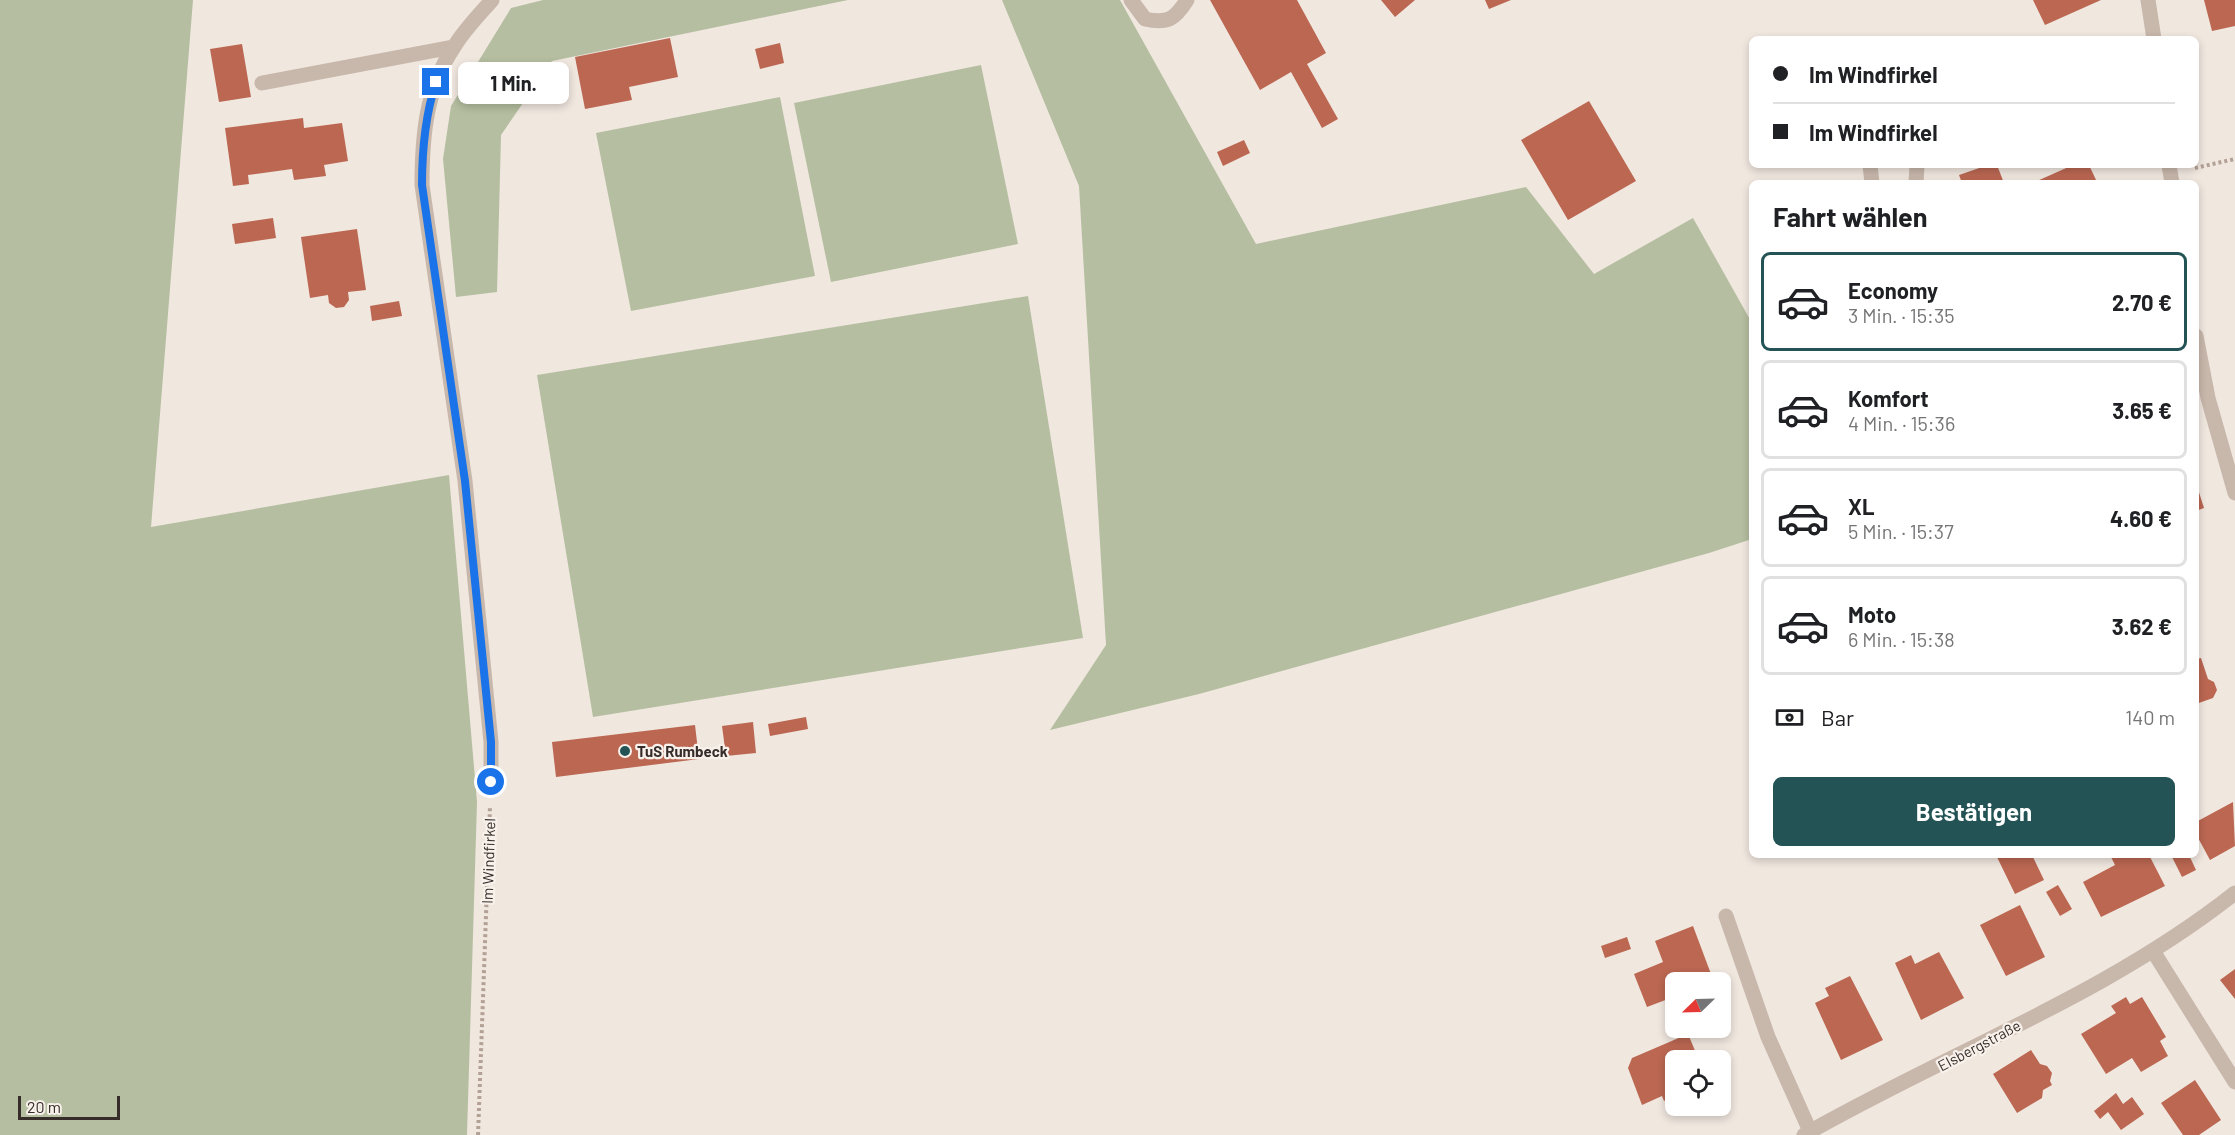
<!DOCTYPE html>
<html lang="de">
<head>
<meta charset="utf-8">
<style>
	:root { --surface:#fff; --page:#f2f2f2; --text:#202124; --muted:#757577; --line:#e0e0e0; --accent:#235354 }
	body { margin:0; font-family:Barlow,sans-serif; background:var(--page); color:var(--text); height:100vh; display:flex; flex-direction:column; font-size:22px; white-space:nowrap }
	* { box-sizing:border-box; margin:0 }
	p { font-size:20px; color:var(--muted) }
	.icon { flex:none; width:33px; height:33px; fill:none; stroke:currentColor; stroke-width:2; stroke-linecap:round; stroke-linejoin:round }
	.map { position:relative; flex:1; overflow:hidden }
	.details { position:absolute; left:1749px; top:180px; width:450px; height:678px; display:flex; flex-direction:column; background:var(--surface); border-radius:9px; box-shadow:0 3px 9px #0003 }
	.details>* { flex:none }
	.banner { position:absolute; left:1749px; top:36px; width:450px; height:132px; border-radius:9px; box-shadow:0 3px 9px #0003; display:grid; align-content:center; height:132px; padding:0 24px; background:var(--surface) }
	.needle { width:39px; rotate:247deg }
	.tools { position:absolute; left:1665px; top:972px; display:grid; gap:12px }
	.tools a { display:grid; place-items:center; width:66px; height:66px; border-radius:9px; background:var(--surface); box-shadow:0 3px 9px #0003; font-size:30px }
	.scale { position:absolute; left:18px; bottom:15px; width:102px; box-sizing:border-box; padding-left:6px; border:3px solid #362d2a; border-top:0; font-size:16px; line-height:21px; white-space:nowrap; color:#362d2a; -webkit-text-stroke:4px #f8f1eb; paint-order:stroke }
	.end { position:absolute; width:27px; height:27px; margin:-14px; border:8px solid #1a73e8; background:#fff; box-shadow:0 0 0 3px #fff }
	.from { border-radius:50% }
	.bubble { position:absolute; height:42px; border-radius:9px; background:var(--surface); box-shadow:0 3px 9px #0003; font-size:20px; font-weight:700; line-height:42px; text-align:center }
	.banner b { display:flex; align-items:center; gap:21px; height:57px; font-size:22px }
	.banner b+b { border-top:2px solid var(--line) }
	.banner i { width:15px; height:15px; background:var(--text) }
	ul { padding:0; list-style:none }
	li { display:flex; align-items:center; gap:18px; height:99px; margin:0 12px 9px; padding:0 12px; border:3px solid var(--line); border-radius:9px }
	li div { flex:1 }
	li b { display:block; font-size:22px }
	li em { font-style:normal; font-weight:700 }
	li.on { border-color:var(--accent) }
	li>.icon { width:54px; height:54px; stroke-width:1.5 }
	h2 { padding:0 24px; font-size:27px; line-height:72px }
	.pay { display:flex; align-items:center; gap:15px; height:66px; padding:0 24px; font-size:22px }
	.pay p { margin-inline-start:auto }
	.cta { display:flex; gap:12px; margin-top:auto; padding:12px 24px }
	.cta a { flex:1; height:69px; border-radius:9px; background:var(--accent); color:#fff; font-size:24px; font-weight:700; line-height:69px; text-align:center }
	.map>svg:first-child { display:block }
	.green { fill:#b5bea0 }
	.building { fill:#bb6752 }
	.lines { fill:none; stroke-linecap:round; stroke-linejoin:round }
	.path { stroke:#b3a196; stroke-width:4; stroke-dasharray:3 3; stroke-linecap:butt }
	.minor { stroke:#c8b7ab; stroke-width:15 }
	.route { stroke:#1a73e8; stroke-width:8 }
	.poi-dot { fill:#235354; stroke:#f8f1eb; stroke-width:2 }
	.labels { text-anchor:middle; dominant-baseline:central; stroke-width:4.5; stroke-linejoin:round; paint-order:stroke }
	.poi-label { font-size:15px; font-weight:bold; fill:#362d2a; stroke:#f8f1eb; text-anchor:start }
	.street-label { font-size:15px; fill:#362d2a; stroke:#f8f1eb }
</style>
</head>
<body>
<div class="map">
<svg width="2235" height="1135" viewBox="0 0 2235 1135">
	<rect width="100%" height="100%" fill="#f0e7df"/>
	<path class="green" d="M0,0H193L151,527L449,475L477,802L467,1135H0Z
		M543,0H848L552,61L501,135L497,292L456,297L443,159L451,106L511,8Z
		M1002,0H1120L1256,244L1526,187L1594,274L1693,218L1752,323V539L1709,553L1199,694L1050,730L1106,645L1079,186Z
		M981,65L1018,244L831,282L794,103Z
		M780,97L815,276L631,311L596,133Z
		M1028,296L1083,638L593,717L537,375Z"/>
	<path class="building" d="M1210,0H1297L1326,53L1307,64L1338,119L1322,128L1291,72L1260,90Z
		M1381,0H1415L1395,17Z
		M1485,0H1511L1489,9Z
		M2033,0H2101L2045,25Z
		M2204,0H2235V26L2212,31Z
		M670,38L678,77L629,87L632,100L585,109L575,57Z
		M780,43L784,63L760,69L755,49Z
		M242,44L251,97L219,102L210,49Z
		M1589,101L1636,181L1568,220L1521,140Z
		M303,118L304,128L342,123L348,161L324,165L326,176L294,180L292,169L248,175L249,184L233,186L225,128Z
		M1244,140L1250,153L1223,166L1217,152Z
		M1988,165H1997L2004,183H1962L1959,175Z
		M2073,165H2089L2097,182L2039,183L2037,181Z
		M273,218L276,238L235,244L232,224Z
		M357,229L366,290L348,292L349,300L344,307L336,308L329,303L328,295L310,298L301,237Z
		M399,301L402,316L372,321L370,306Z
		M2196,483L2204,508L2196,511Z
		M2201,658L2208,679L2214,682L2217,690L2213,698L2196,704V659Z
		M806,717L808,729L770,736L768,724Z
		M753,722L756,753L726,756L722,726Z
		M695,725L699,759L556,777L552,742Z
		M2233,802L2235,846L2210,860L2196,834V822Z
		M1996,855H2032L2044,880L2015,894Z
		M2110,855H2149L2165,886L2101,917L2083,882L2115,865Z
		M2171,855H2189L2196,870L2182,877Z
		M2058,885L2072,909L2060,916L2046,892Z
		M2020,905L2045,957L2006,976L1980,925Z
		M1693,926L1714,982H1676V996L1647,1007L1634,974L1663,962L1655,941Z
		M1627,937L1631,949L1605,958L1601,946Z
		M1939,952L1964,998L1921,1020L1895,963L1911,955L1915,964Z
		M2235,969V999L2220,980Z
		M1850,976L1883,1040L1841,1060L1815,1003L1829,996L1825,988Z
		M2126,997L2130,1004L2142,997L2166,1037L2160,1041L2168,1056L2141,1072L2132,1058L2106,1074L2081,1034L2116,1013L2111,1006Z
		M1688,1034L1699,1060H1676V1096L1664,1101L1662,1096L1642,1105L1628,1068L1632,1058Z
		M2031,1050L2040,1064L2047,1066L2052,1073L2050,1081L2052,1085L2043,1090L2042,1098L2017,1113L1993,1074Z
		M2195,1080L2221,1120L2199,1135H2183L2161,1103Z
		M2116,1093L2123,1104L2132,1097L2144,1114L2121,1130L2108,1112L2100,1119L2094,1111Z"/>
	<g class="lines">
		<path class="path" d="M2195,168L2235,159
			M478,1135L490,806"/>
		<path class="minor" d="M1131,0L1145,19C1168,24 1175,19 1187,0
			M2148,0L2154,39
			M262,83L453,47
			M1870,165L1872,183
			M2169,165L2172,183
			M1916,183L1917,165
			M2196,336L2208,398L2235,493
			M491,781V742L465,481L422,185C422,136 426,88 454,47C464,30 479,15 492,0
			M1726,916L1768,1037L1810,1131
			M2153,951L2235,1082
			M1804,1135C1947,1053 2105,996 2235,893"/>
	</g>
	<g class="lines">
		<path class="route" d="M436,82C425,116 422,148 422,185L465,481L491,742V782"/>
	</g>
	<circle class="poi-dot" cx="625" cy="751" r="6"/>
	<g class="labels">
		<g class="poi-label">
			<text x="637" y="751">TuS Rumbeck</text>
		</g>
		<g class="street-label">
			<text transform="translate(488 861) rotate(-88)">Im Windfirkel</text>
			<text transform="translate(1979 1045) rotate(-28)">Elsbergstraße</text>
		</g>
	</g>
</svg>
<div class="tools">
<a><svg class="needle" viewBox="-14 -14 28 28"><path d="M0-13l5 13h-10z" fill="#e53935"/><path d="M0 13l5-13h-10z" fill="#757577"/></svg></a>
<a><svg class="icon" aria-label="locate" viewBox="0 0 24 24"><circle cx="12" cy="12" r="6"/><path d="M12 2v4M12 18v4M2 12h4M18 12h4"/></svg></a>
</div>
<div class="scale">20 m</div>
<i class="end from" style="left:491px;top:782px"></i>
<i class="end" style="left:436px;top:82px"></i>
<div class="bubble" style="left:458px;top:62px;width:111px">1 Min.</div>
<div class="banner">
<b><i class="from"></i>Im Windfirkel</b>
<b><i></i>Im Windfirkel</b>
</div>
<section class="details">
<h2>Fahrt wählen</h2>
<ul>
<li class="on"><svg class="icon" aria-label="car" viewBox="0 0 24 24"><path d="M5 17H2v-5l4-1 3-4h7l3 4 3 1v5h-3M9 17h6M6 11h13"/><circle cx="7" cy="17" r="2"/><circle cx="17" cy="17" r="2"/></svg><div><b>Economy</b><p>3 Min. · 15:35</p></div><em>2.70 €</em></li>
<li><svg class="icon" aria-label="car" viewBox="0 0 24 24"><path d="M5 17H2v-5l4-1 3-4h7l3 4 3 1v5h-3M9 17h6M6 11h13"/><circle cx="7" cy="17" r="2"/><circle cx="17" cy="17" r="2"/></svg><div><b>Komfort</b><p>4 Min. · 15:36</p></div><em>3.65 €</em></li>
<li><svg class="icon" aria-label="car" viewBox="0 0 24 24"><path d="M5 17H2v-5l4-1 3-4h7l3 4 3 1v5h-3M9 17h6M6 11h13"/><circle cx="7" cy="17" r="2"/><circle cx="17" cy="17" r="2"/></svg><div><b>XL</b><p>5 Min. · 15:37</p></div><em>4.60 €</em></li>
<li><svg class="icon" aria-label="car" viewBox="0 0 24 24"><path d="M5 17H2v-5l4-1 3-4h7l3 4 3 1v5h-3M9 17h6M6 11h13"/><circle cx="7" cy="17" r="2"/><circle cx="17" cy="17" r="2"/></svg><div><b>Moto</b><p>6 Min. · 15:38</p></div><em>3.62 €</em></li>
</ul>
<div class="pay"><svg class="icon" aria-label="cash" viewBox="0 0 24 24"><path d="M3 7h18v10H3z"/><circle cx="12" cy="12" r="2"/></svg>Bar<p>140 m</p></div>
<div class="cta"><a>Bestätigen</a></div>
</section>
</div>
</body>
</html>
